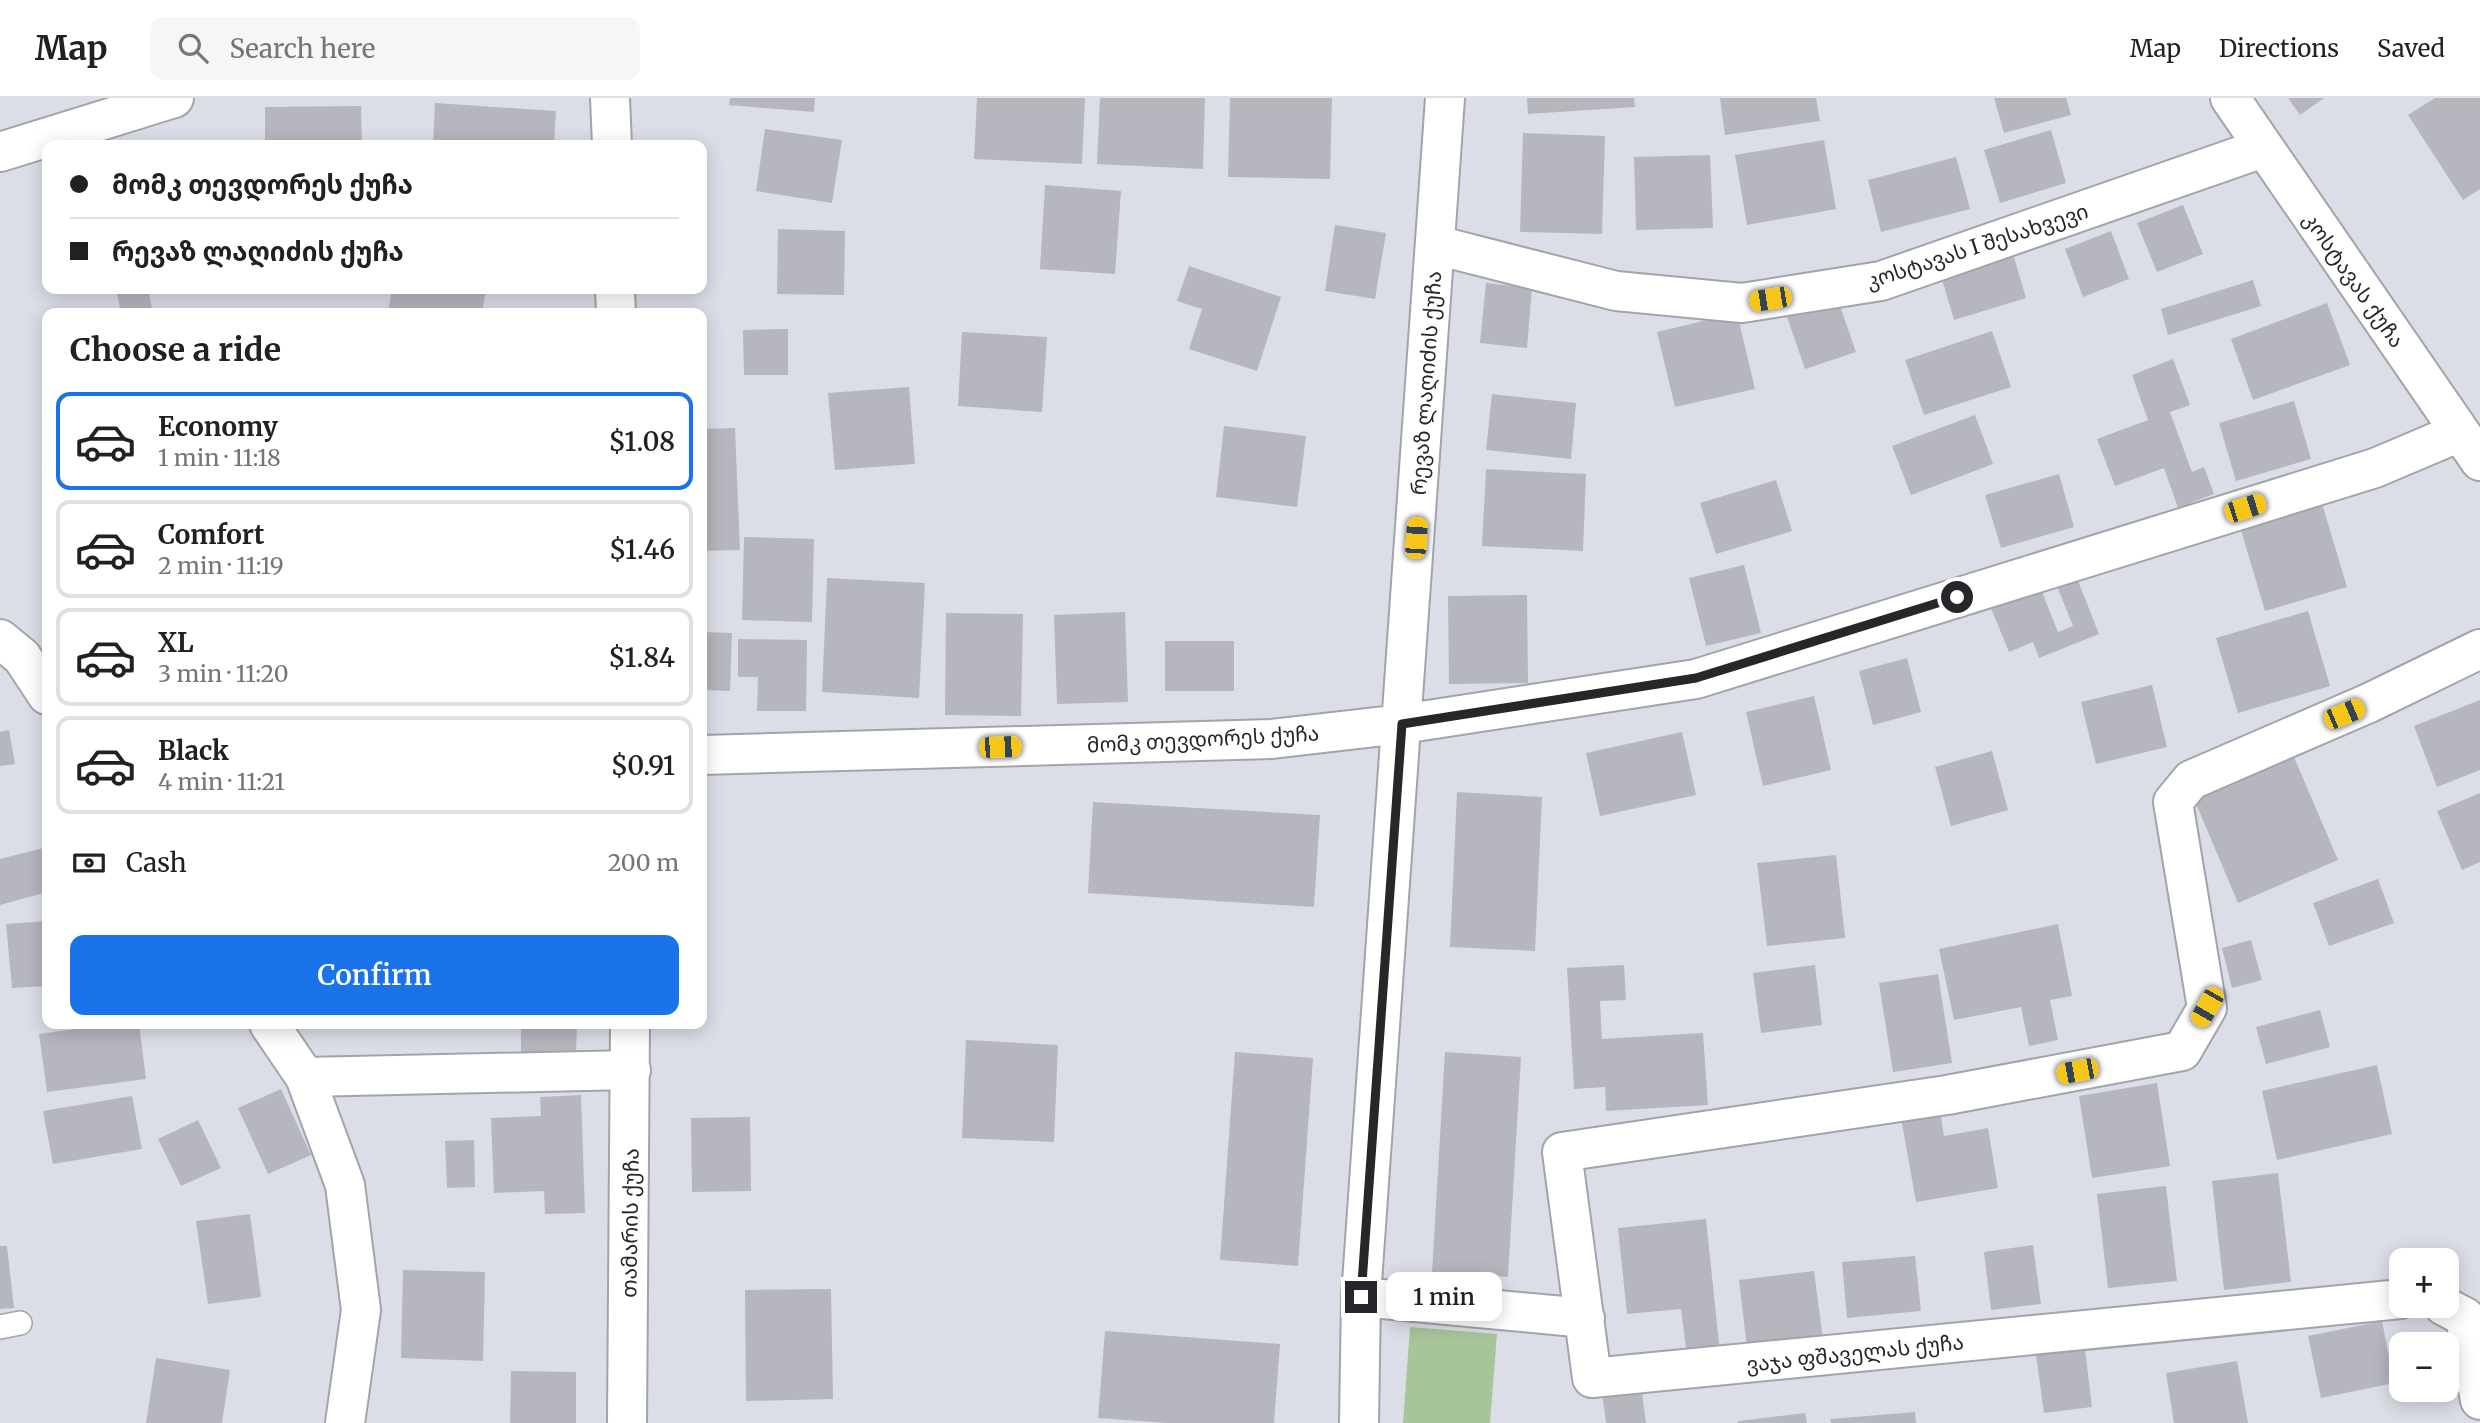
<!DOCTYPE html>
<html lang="en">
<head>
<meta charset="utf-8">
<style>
	:root { --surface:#fff; --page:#f6f6f6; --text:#202124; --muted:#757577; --line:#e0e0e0; --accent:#1a73e8 }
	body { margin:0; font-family:Merriweather,"Noto Sans Georgian",serif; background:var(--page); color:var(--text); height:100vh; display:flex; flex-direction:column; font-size:26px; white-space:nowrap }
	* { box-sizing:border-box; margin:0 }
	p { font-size:23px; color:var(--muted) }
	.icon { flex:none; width:38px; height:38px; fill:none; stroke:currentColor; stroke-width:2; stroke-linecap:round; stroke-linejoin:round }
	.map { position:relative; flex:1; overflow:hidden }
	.panel { position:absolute; left:42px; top:210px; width:665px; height:721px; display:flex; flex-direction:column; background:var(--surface); border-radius:14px; box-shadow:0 4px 18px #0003 }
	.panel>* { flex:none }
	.hud { position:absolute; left:42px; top:42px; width:665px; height:154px; border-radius:14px; box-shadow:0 4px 18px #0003; display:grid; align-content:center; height:154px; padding:0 28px; background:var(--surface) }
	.fabs { position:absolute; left:2389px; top:1150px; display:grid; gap:14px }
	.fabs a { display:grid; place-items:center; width:70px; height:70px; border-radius:14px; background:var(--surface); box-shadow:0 4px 18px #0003; font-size:35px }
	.end { position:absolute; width:32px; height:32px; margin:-16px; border:9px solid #26272a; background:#fff; box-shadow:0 0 0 4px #fff }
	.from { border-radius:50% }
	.bubble { position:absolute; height:49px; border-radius:14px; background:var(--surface); box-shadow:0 4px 18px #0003; font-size:23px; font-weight:600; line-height:49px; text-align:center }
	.car { position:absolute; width:21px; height:42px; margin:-21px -10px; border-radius:9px; box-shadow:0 0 5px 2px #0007; background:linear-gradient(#f5c518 24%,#345 0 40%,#f5c518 0 76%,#345 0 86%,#f5c518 0) }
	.hud b { display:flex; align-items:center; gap:24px; height:66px; font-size:26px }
	.hud b+b { border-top:2px solid var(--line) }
	.hud i { width:18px; height:18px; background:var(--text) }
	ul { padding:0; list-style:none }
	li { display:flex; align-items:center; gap:21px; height:98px; margin:0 14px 10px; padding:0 14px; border:4px solid var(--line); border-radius:14px }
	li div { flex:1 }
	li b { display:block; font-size:26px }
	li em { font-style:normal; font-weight:600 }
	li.current { border-color:var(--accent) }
	li>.icon { width:63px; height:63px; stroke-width:1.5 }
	h2 { padding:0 28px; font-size:32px; line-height:84px }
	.pay { display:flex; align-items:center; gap:18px; height:77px; padding:0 28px; font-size:26px }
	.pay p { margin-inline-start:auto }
	.primary-button { display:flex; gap:14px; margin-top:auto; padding:14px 28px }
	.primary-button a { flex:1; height:80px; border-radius:14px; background:var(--accent); color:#fff; font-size:28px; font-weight:600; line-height:80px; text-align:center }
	header { display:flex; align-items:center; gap:42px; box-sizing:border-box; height:98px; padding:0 35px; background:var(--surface); border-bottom:2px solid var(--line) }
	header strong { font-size:33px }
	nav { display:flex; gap:38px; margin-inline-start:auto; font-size:24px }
	.search { width:490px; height:63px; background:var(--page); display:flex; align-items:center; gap:18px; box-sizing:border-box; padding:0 24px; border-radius:14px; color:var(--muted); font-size:26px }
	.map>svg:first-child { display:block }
	.green { fill:#a8c59a }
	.building { fill:#b6b6bf }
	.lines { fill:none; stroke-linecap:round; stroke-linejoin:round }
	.lane-casing { stroke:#a2a4ac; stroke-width:26 }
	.street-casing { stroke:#a2a4ac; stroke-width:42 }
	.primary-casing { stroke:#a2a4ac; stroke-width:42 }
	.lane { stroke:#fff; stroke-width:23 }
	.street { stroke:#fff; stroke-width:38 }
	.primary { stroke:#fff; stroke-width:38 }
	.route { stroke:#26272a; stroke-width:9 }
	.labels { text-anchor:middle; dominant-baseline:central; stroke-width:5; stroke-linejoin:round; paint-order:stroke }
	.street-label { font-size:21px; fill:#26272a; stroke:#fff }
</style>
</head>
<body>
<header>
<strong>Map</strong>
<div class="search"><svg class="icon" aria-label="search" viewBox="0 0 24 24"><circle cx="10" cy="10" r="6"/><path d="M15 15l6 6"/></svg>Search here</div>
<nav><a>Map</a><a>Directions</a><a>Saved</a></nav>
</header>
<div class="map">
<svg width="2480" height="1325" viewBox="0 0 2480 1325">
	<rect width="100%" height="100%" fill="#dcdee7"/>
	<path class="green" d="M1410,1229L1497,1236L1490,1325H1403Z"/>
	<path class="building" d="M730,0H815L814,14L729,7Z
		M977,0H1085L1082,66L974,61Z
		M1100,0H1205L1203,71L1097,66Z
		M1230,0H1332L1330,81L1228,79Z
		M1527,0H1634L1635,9L1528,16Z
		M1720,0H1816L1820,23L1725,37Z
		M1994,0H2066L2071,17L2004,35Z
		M2288,0H2324L2300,17Z
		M2435,0H2480V91L2463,102L2408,17Z
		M435,5L556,13L554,47H433Z
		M361,8L362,47H265V9Z
		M765,31L842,42L832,105L756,93Z
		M2051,32L2066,85L2000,105L1984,52Z
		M1523,35L1605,38L1602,136L1520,134Z
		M1824,42L1836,111L1747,127L1735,57Z
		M1710,57L1713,130L1636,132L1634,59Z
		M1956,59L1970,111L1881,134L1868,82Z
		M1045,87L1121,93L1115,176L1040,171Z
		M2183,107L2203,156L2157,174L2137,125Z
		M1335,127L1386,135L1375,201L1325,193Z
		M778,131L845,133L844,197L777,196Z
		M2111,133L2129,181L2083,199L2065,151Z
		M2011,149L2026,200L1954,222L1939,171Z
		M1189,168L1281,199L1257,273L1189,251L1202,211L1177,203Z
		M2253,182L2261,208L2168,237L2161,211Z
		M1486,185L1532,190L1527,250L1480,245Z
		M116,191H148L153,215H121Z
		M392,191H486L482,215H388Z
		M1838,202L1856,254L1805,271L1787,219Z
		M2327,205L2350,267L2253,302L2231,241Z
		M1737,215L1755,291L1675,309L1657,234Z
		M788,231V277H744L743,232Z
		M1992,233L2011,289L1924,317L1905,262Z
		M962,234L1047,239L1042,314L958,308Z
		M2173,261L2190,307L2170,314L2192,374L2204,369L2214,396L2178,410L2164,370L2115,388L2097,341L2148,322L2132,277Z
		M909,289L915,366L835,372L828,295Z
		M1492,296L1576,305L1571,361L1486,352Z
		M2294,303L2311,361L2236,383L2219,325Z
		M1975,317L1993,366L1911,397L1892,348Z
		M1224,328L1306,338L1297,409L1216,399Z
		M735,330L740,452L702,453V331Z
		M1486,371L1586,376L1583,453L1482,448Z
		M2059,376L2074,429L2001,450L1985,397Z
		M1776,382L1792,433L1716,456L1700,405Z
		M2320,399L2347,489L2265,513L2238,422Z
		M744,439L814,441L812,524L742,522Z
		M1744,467L1761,535L1706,548L1689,480Z
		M827,480L925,485L919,600L822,594Z
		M2077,480L2099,536L2039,560L2033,544L2009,554L1990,508L2040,489L2058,534L2073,528L2057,488Z
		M1527,497L1528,585L1449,586L1448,498Z
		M2308,513L2330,588L2238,615L2216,540Z
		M1125,514L1128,604L1057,606L1054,517Z
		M946,515L1023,516L1021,618L945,617Z
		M702,534L732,535L730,593L702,592Z
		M738,541L807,542L806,613H757L758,579H738Z
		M1165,543H1234V593H1165Z
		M1907,560L1921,614L1873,627L1859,573Z
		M2152,587L2167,649L2096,666L2081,604Z
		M1814,598L1831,672L1763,688L1746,614Z
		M2480,602V672L2437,689L2414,628Z
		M9,632L15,666L0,668V634Z
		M1682,634L1696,697L1600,718L1586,655Z
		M1992,653L2008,712L1951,728L1935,669Z
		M2294,659L2338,762L2238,805L2194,701Z
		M1457,694L1542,699L1535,853L1450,849Z
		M2480,695V764L2462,772L2437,713Z
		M1093,704L1320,717L1314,809L1088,795Z
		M47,749V794L0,807V761Z
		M1836,757L1845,840L1767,848L1757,765Z
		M2378,781L2394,825L2329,848L2313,805Z
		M47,823V888L12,890L6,826Z
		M2058,826L2072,898L2050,902L2058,942L2029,948L2021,909L1954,922L1939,851Z
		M2251,842L2262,882L2232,890L2222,850Z
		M1624,867L1626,902L1600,903L1602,941L1703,935L1708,1007L1606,1013L1605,989L1574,991L1567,870Z
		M1815,867L1822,927L1761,935L1753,875Z
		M1938,876L1952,965L1893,974L1879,885Z
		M2320,912L2330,949L2266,966L2256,929Z
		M113,926H139L146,981L47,994L39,936Z
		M500,926H577L576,956L521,954V930H500Z
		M966,942L1058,947L1054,1044L962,1040Z
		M1235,954L1313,960L1298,1168L1220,1162Z
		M1445,954L1521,959L1508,1179L1432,1175Z
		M2377,967L2392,1036L2277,1062L2262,993Z
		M2157,985L2170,1068L2092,1080L2079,998Z
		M281,991L311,1057L268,1076L238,1010Z
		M581,997L585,1115L545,1116L544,1093L494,1095L491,1020L541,1018L540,999Z
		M132,998L142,1051L53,1066L43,1013Z
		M1940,1013L1944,1038L1988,1030L1998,1090L1916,1104L1901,1020Z
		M750,1019L751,1093L692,1094L691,1020Z
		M198,1022L221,1070L181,1088L158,1041Z
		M474,1042L475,1089L447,1090L445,1043Z
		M2278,1075L2291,1184L2224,1192L2212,1083Z
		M2166,1088L2177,1183L2108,1190L2097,1096Z
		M250,1116L261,1199L208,1206L196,1123Z
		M1706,1121L1720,1255L1687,1258L1681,1211L1627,1216L1618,1130Z
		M2033,1147L2041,1206L1991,1212L1984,1154Z
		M0,1148H7L14,1210L0,1211Z
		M1915,1158L1921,1213L1847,1220L1842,1164Z
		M403,1172L485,1174L483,1263L401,1260Z
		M1814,1173L1823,1241L1747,1250L1739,1182Z
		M831,1191L833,1301L746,1303L745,1192Z
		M2382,1223L2394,1285L2321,1300L2308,1238Z
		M1105,1233L1280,1246L1274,1325H1167L1098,1320Z
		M2085,1251L2092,1309L2044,1315L2036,1257Z
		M156,1260L230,1272L222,1325H146Z
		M2237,1263L2248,1325H2174L2166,1275Z
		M511,1273L576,1274V1325H510Z
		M1641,1288L1646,1325H1606L1602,1293Z
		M1915,1314L1916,1325H1831L1830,1321Z
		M1805,1315L1807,1325H1738V1323Z"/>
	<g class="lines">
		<defs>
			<path id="lane" d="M0,1229L20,1225"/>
			<path id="street" d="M2230,0L2480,363
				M0,54L174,0
				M1436,147L1616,193L1742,205L1881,183L2263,50
				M0,541L22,559L47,597
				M702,657L1272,641L1402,626L1696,581L2375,370L2460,334
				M269,926L305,979L345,1087L361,1212L345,1325
				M305,979L631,972
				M1361,1199L1585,1220
				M2401,1201L1592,1280L1562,1054L1947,997L2182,953L2207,910L2173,704L2191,682L2369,605L2480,551
				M2444,1208L2465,1219L2480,1302
				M1359,1325L1361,1199L1445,0"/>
			<path id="primary" d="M610,0L612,47
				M615,191L616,215
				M627,1325L630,926"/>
		</defs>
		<use href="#lane" class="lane-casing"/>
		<use href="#street" class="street-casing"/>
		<use href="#primary" class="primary-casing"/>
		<use href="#lane" class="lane"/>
		<use href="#street" class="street"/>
		<use href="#primary" class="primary"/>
	</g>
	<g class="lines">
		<path class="route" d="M1361,1199L1402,626L1696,580L1957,499"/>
	</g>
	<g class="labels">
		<g class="street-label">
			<text transform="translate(1977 148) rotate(-18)">კოსტავას I შესახვევი</text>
			<text transform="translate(2354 182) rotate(55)">კოსტავას ქუჩა</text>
			<text transform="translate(1426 285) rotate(-86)">რევაზ ლაღიძის ქუჩა</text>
			<text transform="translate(1203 641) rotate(-3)">მომკ თევდორეს ქუჩა</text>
			<text transform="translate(630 1125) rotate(-89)">თამარის ქუჩა</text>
			<text transform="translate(1855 1255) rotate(-6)">ვაჯა ფშაველას ქუჩა</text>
		</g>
	</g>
</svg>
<div class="fabs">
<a>+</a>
<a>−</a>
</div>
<i class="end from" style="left:1957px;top:499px"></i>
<i class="end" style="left:1361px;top:1199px"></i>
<div class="bubble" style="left:1386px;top:1174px;width:116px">1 min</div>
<i class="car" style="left:1770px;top:201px;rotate:261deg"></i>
<i class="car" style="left:2245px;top:410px;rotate:72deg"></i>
<i class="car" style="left:1416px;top:440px;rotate:4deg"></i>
<i class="car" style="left:2344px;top:616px;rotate:67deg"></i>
<i class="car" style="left:1000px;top:649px;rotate:88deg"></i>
<i class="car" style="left:2207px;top:909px;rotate:210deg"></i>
<i class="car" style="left:2077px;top:973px;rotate:259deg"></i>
<div class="hud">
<b><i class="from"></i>მომკ თევდორეს ქუჩა</b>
<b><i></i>რევაზ ლაღიძის ქუჩა</b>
</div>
<section class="panel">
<h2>Choose a ride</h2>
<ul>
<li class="current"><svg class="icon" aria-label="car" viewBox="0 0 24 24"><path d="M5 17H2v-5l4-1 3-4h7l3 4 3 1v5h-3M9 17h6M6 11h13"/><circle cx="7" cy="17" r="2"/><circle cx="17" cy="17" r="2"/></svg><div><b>Economy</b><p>1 min · 11:18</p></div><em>$1.08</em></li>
<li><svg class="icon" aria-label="car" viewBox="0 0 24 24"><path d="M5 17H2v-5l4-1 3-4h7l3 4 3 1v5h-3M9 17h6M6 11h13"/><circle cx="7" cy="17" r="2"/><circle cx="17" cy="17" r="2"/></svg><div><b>Comfort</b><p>2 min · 11:19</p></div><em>$1.46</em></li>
<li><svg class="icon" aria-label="car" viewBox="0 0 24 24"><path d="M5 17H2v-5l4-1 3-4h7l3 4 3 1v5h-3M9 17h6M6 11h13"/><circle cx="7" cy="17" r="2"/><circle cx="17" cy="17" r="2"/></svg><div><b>XL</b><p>3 min · 11:20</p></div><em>$1.84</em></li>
<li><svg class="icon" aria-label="car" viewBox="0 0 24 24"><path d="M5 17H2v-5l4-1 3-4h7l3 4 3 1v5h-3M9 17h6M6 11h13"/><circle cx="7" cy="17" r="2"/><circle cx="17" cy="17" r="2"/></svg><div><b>Black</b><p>4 min · 11:21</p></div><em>$0.91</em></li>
</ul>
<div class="pay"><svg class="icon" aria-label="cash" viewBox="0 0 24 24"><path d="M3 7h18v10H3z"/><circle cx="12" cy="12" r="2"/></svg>Cash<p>200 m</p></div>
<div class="primary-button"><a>Confirm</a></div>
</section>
</div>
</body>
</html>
